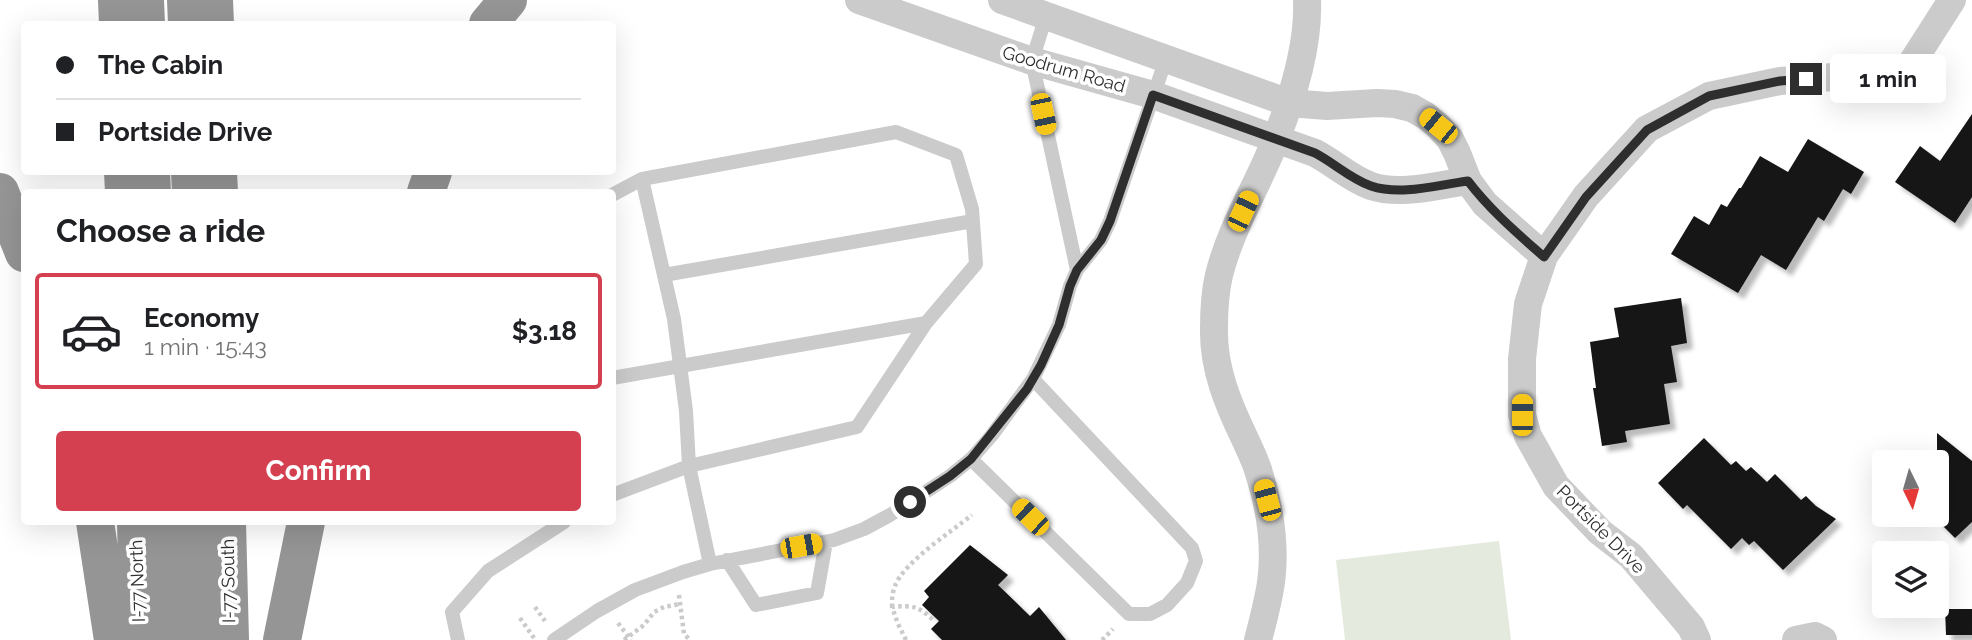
<!DOCTYPE html>
<html lang="en">
<head>
<meta charset="utf-8">
<style>
	:root { --surface:#fff; --page:#f6f6f6; --text:#202124; --muted:#757577; --line:#e0e0e0; --accent:#d54051 }
	body { margin:0; font-family:Raleway,sans-serif; background:var(--page); color:var(--text); height:100vh; display:flex; flex-direction:column; font-size:26px; white-space:nowrap }
	* { box-sizing:border-box; margin:0 }
	p { font-size:23px; color:var(--muted) }
	.icon { flex:none; width:38px; height:38px; fill:none; stroke:currentColor; stroke-width:2; stroke-linecap:round; stroke-linejoin:round }
	.map { position:relative; flex:1; overflow:hidden }
	.details { position:absolute; left:21px; top:189px; width:595px; height:336px; display:flex; flex-direction:column; background:var(--surface); border-radius:7px; box-shadow:0 7px 28px #0002 }
	.details>* { flex:none }
	.guide { position:absolute; left:21px; top:21px; width:595px; height:154px; border-radius:7px; box-shadow:0 7px 28px #0002; display:grid; align-content:center; height:154px; padding:0 35px; background:var(--surface) }
	.needle { width:46px; rotate:175deg }
	.tools { position:absolute; left:1872px; top:450px; display:grid; gap:14px }
	.tools a { display:grid; place-items:center; width:77px; height:77px; border-radius:7px; background:var(--surface); box-shadow:0 7px 28px #0002; font-size:35px }
	.end { position:absolute; width:32px; height:32px; margin:-16px; border:9px solid #2e2e2e; background:#fff; box-shadow:0 0 0 4px #fff }
	.from { border-radius:50% }
	.bubble { position:absolute; height:49px; border-radius:7px; background:var(--surface); box-shadow:0 7px 28px #0002; font-size:23px; font-weight:700; line-height:49px; text-align:center }
	.car { position:absolute; width:21px; height:42px; margin:-21px -10px; border-radius:9px; box-shadow:0 0 5px 2px #0007; background:linear-gradient(#f5c518 24%,#345 0 40%,#f5c518 0 76%,#345 0 86%,#f5c518 0) }
	.guide b { display:flex; align-items:center; gap:24px; height:66px; font-size:26px }
	.guide b+b { border-top:2px solid var(--line) }
	.guide i { width:18px; height:18px; background:var(--text) }
	ul { padding:0; list-style:none }
	li { display:flex; align-items:center; gap:21px; height:116px; margin:0 14px 10px; padding:0 21px; border:4px solid transparent; border-radius:7px }
	li div { flex:1 }
	li b { display:block; font-size:26px }
	li em { font-style:normal; font-weight:700 }
	li.active { border-color:var(--accent) }
	li>.icon { width:63px; height:63px; stroke-width:1.5 }
	h2 { padding:0 35px; font-size:32px; line-height:84px }
	.primary-button { display:flex; gap:14px; margin-top:auto; padding:14px 35px }
	.primary-button a { flex:1; height:80px; border-radius:7px; background:var(--accent); color:#fff; font-size:28px; font-weight:700; line-height:80px; text-align:center }
	.map>svg:first-child { display:block }
	.green { fill:#e4eadd }
	.building { fill:#151515; filter:url(#shadow) }
	.lines { fill:none; stroke-linecap:round; stroke-linejoin:round }
	.path { stroke:#cbcbcb; stroke-width:4.5; stroke-dasharray:3.5 3.5; stroke-linecap:butt }
	.service { stroke:#cbcbcb; stroke-width:14 }
	.minor { stroke:#cbcbcb; stroke-width:28 }
	.motorway { stroke:#959595; stroke-width:38 }
	.route { stroke:#2e2e2e; stroke-width:9 }
	.labels { text-anchor:middle; dominant-baseline:central; stroke-width:7; stroke-linejoin:round; paint-order:stroke }
	.street-label { font-size:18px; fill:#2e2e2e; stroke:#fff }
</style>
</head>
<body>
<div class="map">
<svg width="1972" height="640" viewBox="0 0 1972 640">
	<defs>
		<filter id="shadow"><feDropShadow dx="6" dy="6" stdDeviation="2" flood-color="#0004"/></filter>
	</defs>
	<rect width="100%" height="100%" fill="#fff"/>
	<path class="green" d="M1499,541L1511,640H1345L1336,560Z"/>
	<path class="building" d="M1972,114V197L1955,223L1895,182L1920,146L1940,161Z
		M1808,139L1864,172L1851,194L1843,189L1824,221L1818,217L1786,270L1761,255L1738,293L1671,254L1694,216L1709,225L1721,204L1727,207L1739,188H1741L1760,156L1788,172Z
		M1681,298L1687,343L1671,346L1677,382L1664,384L1670,424L1625,431L1627,442L1602,446L1593,388H1596L1590,342L1619,337L1614,308Z
		M1937,433L1972,461V522L1955,538L1937,520Z
		M1704,438L1731,465L1736,461L1746,471L1751,467L1767,482L1775,474L1801,500L1806,496L1816,506L1836,519L1783,570L1754,541L1749,545L1742,538L1731,549L1687,505L1683,509L1658,483Z
		M970,545L1008,575L998,585L1030,616L1039,607L1066,640H942L931,629L939,621L922,605L929,597L924,591Z
		M1945,609H1972V635H1946Z"/>
	<g class="lines">
		<path class="path" d="M679,595L684,634L690,640
			M535,607L545,621
			M892,607C892,600 892,593 895,586C904,562 951,532 972,515
			M520,618L534,638
			M618,623L631,640
			M624,640L644,625L654,612L664,607L680,604
			M906,640L898,624L892,607C914,605 919,606 935,622
			M1102,640L1113,629"/>
		<path class="service" d="M1046,16L1032,61L1077,270
			M896,132L956,155L972,209L976,264L926,323L857,427L689,466L686,411L674,319L642,179Z
			M612,195L642,179
			M664,275L973,221
			M612,378L926,323
			M971,459L1129,614H1150L1167,605L1187,583L1196,561L1192,548L1033,379
			M612,495L689,466L710,564
			M727,560L756,605L817,593L826,542
			M458,640L452,612L488,571L564,522
			M554,640L597,611L635,590L683,572L710,564L834,540L864,529L890,515L950,476L971,459L992,435L1033,379L1059,325L1070,286L1077,270L1101,240L1110,221L1166,59"/>
		<path class="minor" d="M859,0L1032,61L1153,95L1315,153C1334,163 1351,179 1371,186C1401,196 1437,185 1468,181
			M1002,0L1289,103L1327,106L1377,103L1395,104L1412,108L1426,116L1438,126L1450,139L1457,153L1468,181L1485,204L1544,256
			M1258,640C1262,625 1266,609 1269,594C1277,555 1271,511 1259,473C1256,462 1250,450 1245,439C1228,404 1213,368 1214,328C1214,311 1215,292 1219,275C1231,227 1258,185 1276,139C1293,96 1309,46 1307,0
			M1697,640L1691,627L1631,556L1600,532L1556,486L1528,436L1522,415V359L1528,304L1544,256L1586,196L1647,129L1709,96L1780,81L1900,72L1911,64L1952,0
			M1796,640L1815,636L1823,640"/>
		<path class="motorway" d="M117,0L118,24
			M145,0L146,24
			M186,0L187,24
			M214,0L215,24
			M488,24L508,0
			M123,172L124,192
			M151,172L152,192
			M190,172L191,192
			M218,172L219,192
			M0,192L24,253
			M426,192L433,172
			M95,522L113,640
			M136,522L139,640
			M164,522L167,640
			M199,522L202,640
			M227,522L230,640
			M282,640L306,522"/>
	</g>
	<g class="lines">
		<path class="route" d="M910,502L950,476L971,459L1027,389L1041,365L1059,325L1070,286L1077,270L1101,240L1110,221L1153,95L1315,153C1334,163 1351,179 1371,186C1401,196 1437,185 1468,181C1490,210 1517,233 1544,257L1586,197L1647,130L1709,96L1780,81L1806,79"/>
	</g>
	<g class="labels">
		<g class="street-label">
			<text transform="translate(1064 69) rotate(16)">Goodrum Road</text>
			<text transform="translate(1601 529) rotate(45)">Portside Drive</text>
			<text transform="translate(137 581) rotate(-92)">I-77 North</text>
			<text transform="translate(228 581) rotate(-91)">I-77 South</text>
		</g>
	</g>
</svg>
<div class="tools">
<a><svg class="needle" viewBox="-14 -14 28 28"><path d="M0-13l5 13h-10z" fill="#e53935"/><path d="M0 13l5-13h-10z" fill="#757577"/></svg></a>
<a><svg class="icon" aria-label="layers" viewBox="0 0 24 24"><path d="M12 4l9 5-9 5-9-5zM3 14l9 5 9-5"/></svg></a>
</div>
<i class="end from" style="left:910px;top:502px"></i>
<i class="end" style="left:1806px;top:79px"></i>
<div class="bubble" style="left:1830px;top:54px;width:116px">1 min</div>
<i class="car" style="left:1043px;top:114px;rotate:168deg"></i>
<i class="car" style="left:1438px;top:126px;rotate:309deg"></i>
<i class="car" style="left:1243px;top:211px;rotate:25deg"></i>
<i class="car" style="left:1522px;top:415px;rotate:0deg"></i>
<i class="car" style="left:1267px;top:500px;rotate:345deg"></i>
<i class="car" style="left:1030px;top:517px;rotate:314deg"></i>
<i class="car" style="left:801px;top:546px;rotate:80deg"></i>
<div class="guide">
<b><i class="from"></i>The Cabin</b>
<b><i></i>Portside Drive</b>
</div>
<section class="details">
<h2>Choose a ride</h2>
<ul>
<li class="active"><svg class="icon" aria-label="car" viewBox="0 0 24 24"><path d="M5 17H2v-5l4-1 3-4h7l3 4 3 1v5h-3M9 17h6M6 11h13"/><circle cx="7" cy="17" r="2"/><circle cx="17" cy="17" r="2"/></svg><div><b>Economy</b><p>1 min · 15:43</p></div><em>$3.18</em></li>
</ul>
<div class="primary-button"><a>Confirm</a></div>
</section>
</div>
</body>
</html>
